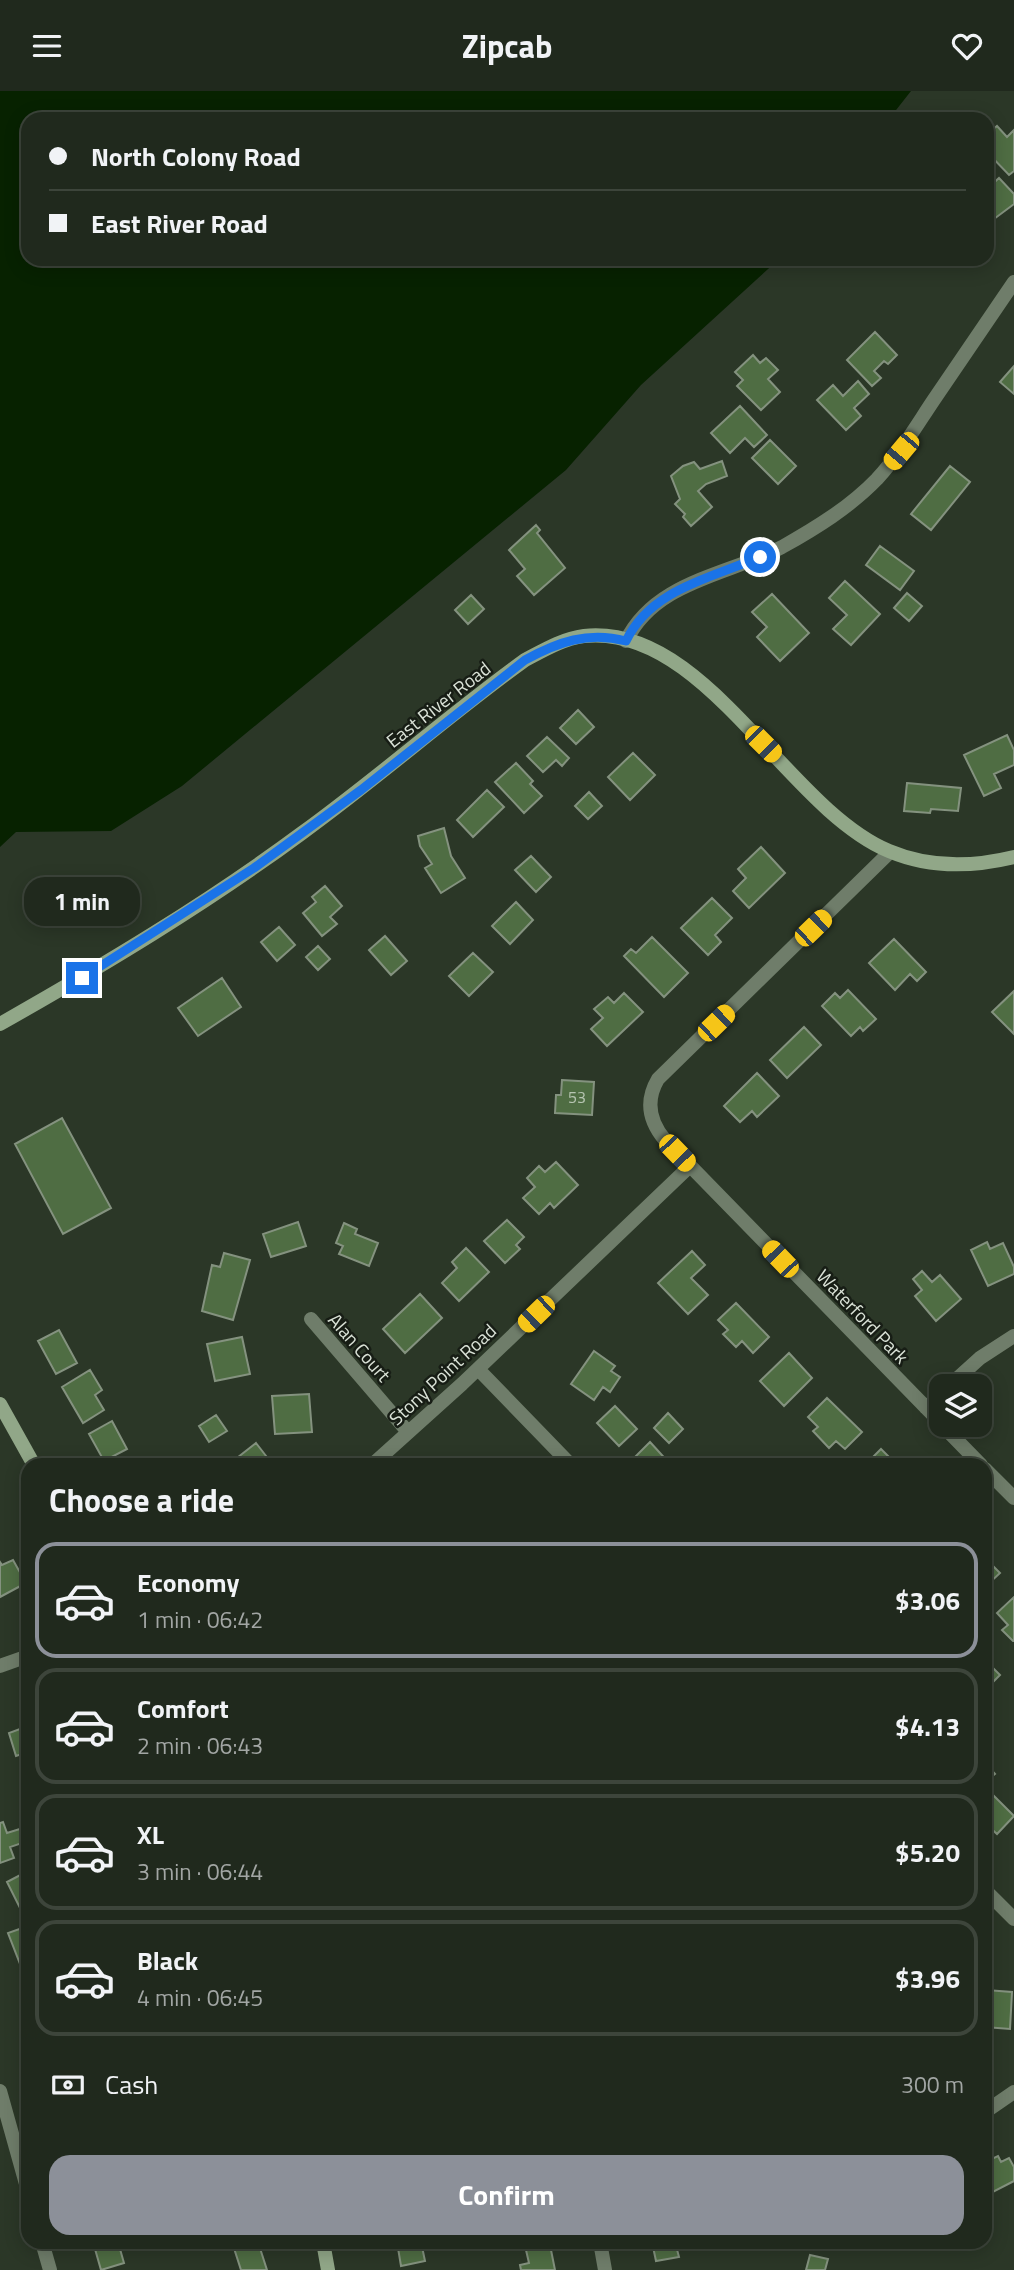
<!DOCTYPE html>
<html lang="en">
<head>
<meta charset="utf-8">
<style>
	:root { --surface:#20291d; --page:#2d352a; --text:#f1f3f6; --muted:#a2a6a4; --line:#3d453b; --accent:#8c9099 }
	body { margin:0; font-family:"Titillium Web",sans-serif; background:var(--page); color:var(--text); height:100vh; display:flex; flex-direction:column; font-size:26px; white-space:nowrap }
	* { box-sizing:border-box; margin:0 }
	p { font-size:23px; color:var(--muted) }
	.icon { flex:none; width:38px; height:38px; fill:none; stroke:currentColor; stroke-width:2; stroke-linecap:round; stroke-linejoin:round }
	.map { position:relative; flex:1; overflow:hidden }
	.sheet { position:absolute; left:21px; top:1367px; width:971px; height:791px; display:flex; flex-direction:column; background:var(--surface); border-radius:21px; box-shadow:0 4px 18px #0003,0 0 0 2px var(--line) }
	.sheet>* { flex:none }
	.guide { position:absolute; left:21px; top:21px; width:973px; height:154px; border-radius:21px; box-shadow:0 4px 18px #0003,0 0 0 2px var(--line); display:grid; align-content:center; height:154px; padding:0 28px; background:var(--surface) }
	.buttons { position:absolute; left:929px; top:1283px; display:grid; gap:14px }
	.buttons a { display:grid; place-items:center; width:63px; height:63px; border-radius:14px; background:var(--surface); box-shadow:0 4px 18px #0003,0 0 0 2px var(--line); font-size:35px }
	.end { position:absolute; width:32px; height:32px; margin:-16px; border:9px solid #1a73e8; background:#fff; box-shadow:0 0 0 4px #fff }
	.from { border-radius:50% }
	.bubble { position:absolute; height:49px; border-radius:21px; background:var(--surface); box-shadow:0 4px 18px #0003,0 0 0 2px var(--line); font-size:23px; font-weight:700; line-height:49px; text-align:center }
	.car { position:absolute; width:21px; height:42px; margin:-21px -10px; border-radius:9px; box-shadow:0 0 5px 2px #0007; background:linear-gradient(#f5c518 24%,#345 0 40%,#f5c518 0 76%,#345 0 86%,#f5c518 0) }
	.guide b { display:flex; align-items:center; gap:24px; height:66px; font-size:26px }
	.guide b+b { border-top:2px solid var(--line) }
	.guide i { width:18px; height:18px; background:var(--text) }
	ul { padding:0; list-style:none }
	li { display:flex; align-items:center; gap:21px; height:116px; margin:0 14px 10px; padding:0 14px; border:4px solid var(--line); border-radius:21px }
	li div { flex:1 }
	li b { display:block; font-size:26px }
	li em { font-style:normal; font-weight:700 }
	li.selected { border-color:var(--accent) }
	li>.icon { width:63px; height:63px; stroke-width:1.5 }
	h2 { padding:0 28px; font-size:32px; line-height:84px }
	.pay { display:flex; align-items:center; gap:18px; height:77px; padding:0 28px; font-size:26px }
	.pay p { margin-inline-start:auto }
	.action { display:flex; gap:14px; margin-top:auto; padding:14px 28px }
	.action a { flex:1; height:80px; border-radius:21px; background:var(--accent); color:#fff; font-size:28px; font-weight:700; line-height:80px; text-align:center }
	header { display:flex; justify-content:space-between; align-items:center; height:91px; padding:0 28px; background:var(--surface); font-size:32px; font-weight:700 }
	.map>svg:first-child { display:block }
	.water { fill:#072200 }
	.building { fill:#4f6d43; stroke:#84927f; stroke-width:2 }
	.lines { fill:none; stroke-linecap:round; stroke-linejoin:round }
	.street { stroke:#6f7d6a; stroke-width:14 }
	.secondary { stroke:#91a788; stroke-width:14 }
	.route { stroke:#1a73e8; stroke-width:9 }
	.labels { text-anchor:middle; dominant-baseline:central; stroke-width:5; stroke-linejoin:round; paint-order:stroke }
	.number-label { font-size:16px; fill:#b7c5b2 }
	.street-label { font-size:19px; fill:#dae2d7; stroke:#171d15 }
</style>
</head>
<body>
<header><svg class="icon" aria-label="menu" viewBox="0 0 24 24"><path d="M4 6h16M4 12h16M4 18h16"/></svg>Zipcab<svg class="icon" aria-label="heart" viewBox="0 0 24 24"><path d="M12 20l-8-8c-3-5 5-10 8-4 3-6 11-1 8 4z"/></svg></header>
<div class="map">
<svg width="1014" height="2179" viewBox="0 0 1014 2179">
	<rect width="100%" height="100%" fill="#2b3727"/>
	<path class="water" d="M0,0H911L889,28H28V168H779L641,294L566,379L182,695L111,740L16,741L0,756Z"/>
	<path class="building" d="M997,35L1007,46L1014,39V80L1009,84L987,61V44Z
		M999,87L1014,103V113L994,128L987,120V98Z
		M875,241L897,264L888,273L884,270L874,280L881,287L872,295L847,269Z
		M753,264L760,272L766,267L778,279L768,288L780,301L761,319L737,295L743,289L735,281Z
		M1014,275V303L1000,291Z
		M858,290L869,303L854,317L861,325L846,339L817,309L833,294L843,305Z
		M740,315L767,344L754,356L745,347L730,362L711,342Z
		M770,349L796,375L778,393L752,367Z
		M722,370L727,385L706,393L698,400L712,416L691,435L683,426L685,423L675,413L680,408L671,385L683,375L694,371L700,378Z
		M950,375L970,391L931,439L911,423Z
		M536,434L540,439L537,442L565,477L534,504L517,485L525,478L509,459Z
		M880,455L914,480L900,499L866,474Z
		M845,490L880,523L851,554L833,538L847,524L829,507Z
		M907,502L922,515L909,530L894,517Z
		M772,503L809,542L780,570L757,546L767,536L752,521Z
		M471,504L484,518L468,533L455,519Z
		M578,619L594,636L576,653L560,637Z
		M1007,644L1014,659V674L994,683L1001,697L984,705L964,664Z
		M547,646L569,667L562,675L556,669L543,681L527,665Z
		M633,662L655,684L630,709L608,686Z
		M516,672L533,690L530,693L542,705L524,722L495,691Z
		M907,692L961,697L958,720L931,718L930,722L904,720Z
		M487,699L504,716L473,746L457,729Z
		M589,701L602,715L588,728L575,715Z
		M444,737L451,765L465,787L441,802L425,777L432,773L420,755L418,745Z
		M761,756L785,782L749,817L733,800L746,787L738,778Z
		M531,765L551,786L536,801L515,779Z
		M325,795L342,815L330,826L337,833L322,845L303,822L316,811L312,806Z
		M712,807L732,827L715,844L721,851L708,864L681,837Z
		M516,811L533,829L510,853L492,835Z
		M279,836L295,854L277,870L261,851Z
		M385,845L407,870L391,884L369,859Z
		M652,846L688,882L664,906L624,865L631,858L636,862Z
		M894,848L926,881L917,890L910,883L895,899L869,872Z
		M318,855L330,868L318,879L306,866Z
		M473,862L493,881L469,905L449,885Z
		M222,887L241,916L198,945L178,917Z
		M848,899L876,928L863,940L860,936L851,945L822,915L835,902L840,907Z
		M1014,900V943L992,921Z
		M624,902L643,921L607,955L591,938L603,927L594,918L608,906L614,912Z
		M804,936L821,954L787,987L770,969Z
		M757,982L779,1005L757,1026L752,1020L740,1031L724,1015Z
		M562,989L594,991L592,1024L555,1022L556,1004H561Z
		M62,1027L111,1117L63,1143L15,1053Z
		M556,1071L578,1094L554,1117L550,1112L539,1123L523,1107L535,1096L527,1087L539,1075L545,1081Z
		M507,1129L524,1146L516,1154L520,1158L505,1172L484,1150Z
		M298,1131L306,1155L271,1166L263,1143Z
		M344,1132L357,1138L355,1143L378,1152L369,1175L339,1163L343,1155L336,1152Z
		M987,1151L990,1158L1003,1152L1014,1176V1183L988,1195L971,1159Z
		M466,1157L489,1181L459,1210L442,1192L457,1177L452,1171Z
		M692,1160L705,1174L691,1187L708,1204L688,1223L658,1192Z
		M224,1162L250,1169L233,1229L202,1220L212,1174L220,1176Z
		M922,1180L932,1191L940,1184L961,1208L936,1230L915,1205L922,1199L913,1188Z
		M420,1203L442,1227L405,1262L383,1238Z
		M736,1212L769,1246L753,1262L742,1250L736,1256L723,1243L728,1239L718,1229Z
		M59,1239L77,1272L56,1283L38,1250Z
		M242,1246L250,1283L215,1290L207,1253Z
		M594,1260L615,1275L611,1280L620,1286L610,1301L603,1296L594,1309L571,1293Z
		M789,1262L812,1287L784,1315L760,1290Z
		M90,1279L102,1299L95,1304L104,1319L83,1332L62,1296Z
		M309,1303L312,1341L275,1343L272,1305Z
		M827,1307L862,1341L845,1358L836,1350L829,1357L813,1340L818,1336L808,1326Z
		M615,1315L637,1338L619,1355L597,1332Z
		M668,1322L683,1338L669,1352L654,1337Z
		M216,1324L227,1340L209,1351L199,1335Z
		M112,1330L127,1358L104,1370L89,1343Z
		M650,1351L671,1374H637L632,1369Z
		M256,1352L273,1374H228Z
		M881,1358L897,1374H865Z
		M985,1467L1000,1482L985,1496Z
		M13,1469L26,1492L0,1506V1471L2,1474Z
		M1014,1506V1550H1013L1002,1539L1008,1534L997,1522Z
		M985,1569L1000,1584L987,1597L985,1595Z
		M28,1635V1661L16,1665L9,1642Z
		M985,1672L995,1683L985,1691Z
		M992,1703L1014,1725L997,1743L985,1732V1709Z
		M3,1731L7,1742L23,1737L28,1750L10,1756L14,1767L0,1772V1732Z
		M28,1780V1818L22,1821L7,1791Z
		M28,1835V1876L22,1878L8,1842Z
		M986,1899L1012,1901L1010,1938L985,1936Z
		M998,2065L1001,2071L1009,2067L1014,2076V2090L987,2104L985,2071Z
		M93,2151H118L124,2172L101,2179Z
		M232,2151H258L267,2179H241Z
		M397,2151H421L425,2170L401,2175Z
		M652,2151H675L679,2166L656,2170Z
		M550,2154L555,2179H521L520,2174L529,2172L526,2159Z
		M810,2164L828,2168L825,2179H806Z"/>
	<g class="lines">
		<path class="street" d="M626,550C655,490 728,484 782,456C816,437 850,416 877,388C899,364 915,337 933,310C960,270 987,230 1014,191
			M890,761L658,988C645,1010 649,1030 665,1049L942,1333
			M311,1228L408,1341
			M478,1278L571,1374
			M949,1295L980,1267L1014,1245
			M926,1317L942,1302
			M942,1334L981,1374
			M372,1374L462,1293L690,1075
			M985,1378L1014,1407
			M0,1575L28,1565
			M985,1799L1014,1828
			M0,2000L28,2100
			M985,2021L1014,2001
			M42,2151L50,2179
			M600,2151L605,2179"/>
		<path class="secondary" d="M0,933C104,874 206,813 302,742C378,687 449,624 525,569C544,559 562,548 584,545C705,532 786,717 889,760C929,777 973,776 1014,766
			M0,1313L34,1374
			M323,2151L328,2179"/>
	</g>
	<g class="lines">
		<path class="route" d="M82,887L254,777L361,699L525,569C558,551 588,540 626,550C651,498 711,487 760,466"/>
	</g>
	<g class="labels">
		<g class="number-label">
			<text x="577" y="1006">53</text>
		</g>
		<g class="street-label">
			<text transform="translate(438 613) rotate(-38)">East River Road</text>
			<text transform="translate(863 1225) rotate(46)">Waterford Park</text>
			<text transform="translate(360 1256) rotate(49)">Alan Court</text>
			<text transform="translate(442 1283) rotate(-43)">Stony Point Road</text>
		</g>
	</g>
</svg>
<div class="buttons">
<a><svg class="icon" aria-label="layers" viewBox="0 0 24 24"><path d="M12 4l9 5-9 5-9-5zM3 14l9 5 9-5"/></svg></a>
</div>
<i class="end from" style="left:760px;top:466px"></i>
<i class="end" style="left:82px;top:887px"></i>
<div class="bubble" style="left:24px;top:786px;width:116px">1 min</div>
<i class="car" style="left:901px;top:360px;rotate:220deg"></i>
<i class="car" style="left:763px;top:653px;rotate:135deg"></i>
<i class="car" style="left:813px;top:837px;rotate:46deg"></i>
<i class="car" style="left:716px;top:932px;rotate:46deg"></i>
<i class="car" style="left:677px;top:1062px;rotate:136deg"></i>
<i class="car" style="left:780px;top:1168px;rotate:316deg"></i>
<i class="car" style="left:536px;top:1223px;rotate:226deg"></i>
<div class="guide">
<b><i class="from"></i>North Colony Road</b>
<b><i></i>East River Road</b>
</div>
<section class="sheet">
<h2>Choose a ride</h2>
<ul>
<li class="selected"><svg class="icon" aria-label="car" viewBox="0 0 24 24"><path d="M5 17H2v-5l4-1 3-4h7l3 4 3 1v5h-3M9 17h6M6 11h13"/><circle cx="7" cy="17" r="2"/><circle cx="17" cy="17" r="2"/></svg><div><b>Economy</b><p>1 min · 06:42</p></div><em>$3.06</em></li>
<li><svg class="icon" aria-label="car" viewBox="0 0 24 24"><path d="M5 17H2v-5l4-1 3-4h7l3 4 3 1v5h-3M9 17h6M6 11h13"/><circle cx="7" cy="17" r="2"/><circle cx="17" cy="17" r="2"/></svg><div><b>Comfort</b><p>2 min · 06:43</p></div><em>$4.13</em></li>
<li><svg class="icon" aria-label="car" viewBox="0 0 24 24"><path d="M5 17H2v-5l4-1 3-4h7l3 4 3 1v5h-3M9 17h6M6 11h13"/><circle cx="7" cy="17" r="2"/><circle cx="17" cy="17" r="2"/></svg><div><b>XL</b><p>3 min · 06:44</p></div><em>$5.20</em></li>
<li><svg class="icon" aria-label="car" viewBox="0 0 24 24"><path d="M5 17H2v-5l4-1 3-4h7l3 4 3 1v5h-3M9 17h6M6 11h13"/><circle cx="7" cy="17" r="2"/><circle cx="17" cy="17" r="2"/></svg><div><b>Black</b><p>4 min · 06:45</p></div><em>$3.96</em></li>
</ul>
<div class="pay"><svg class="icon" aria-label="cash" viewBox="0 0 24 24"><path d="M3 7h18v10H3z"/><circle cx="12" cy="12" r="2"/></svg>Cash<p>300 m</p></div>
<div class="action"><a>Confirm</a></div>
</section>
</div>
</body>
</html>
